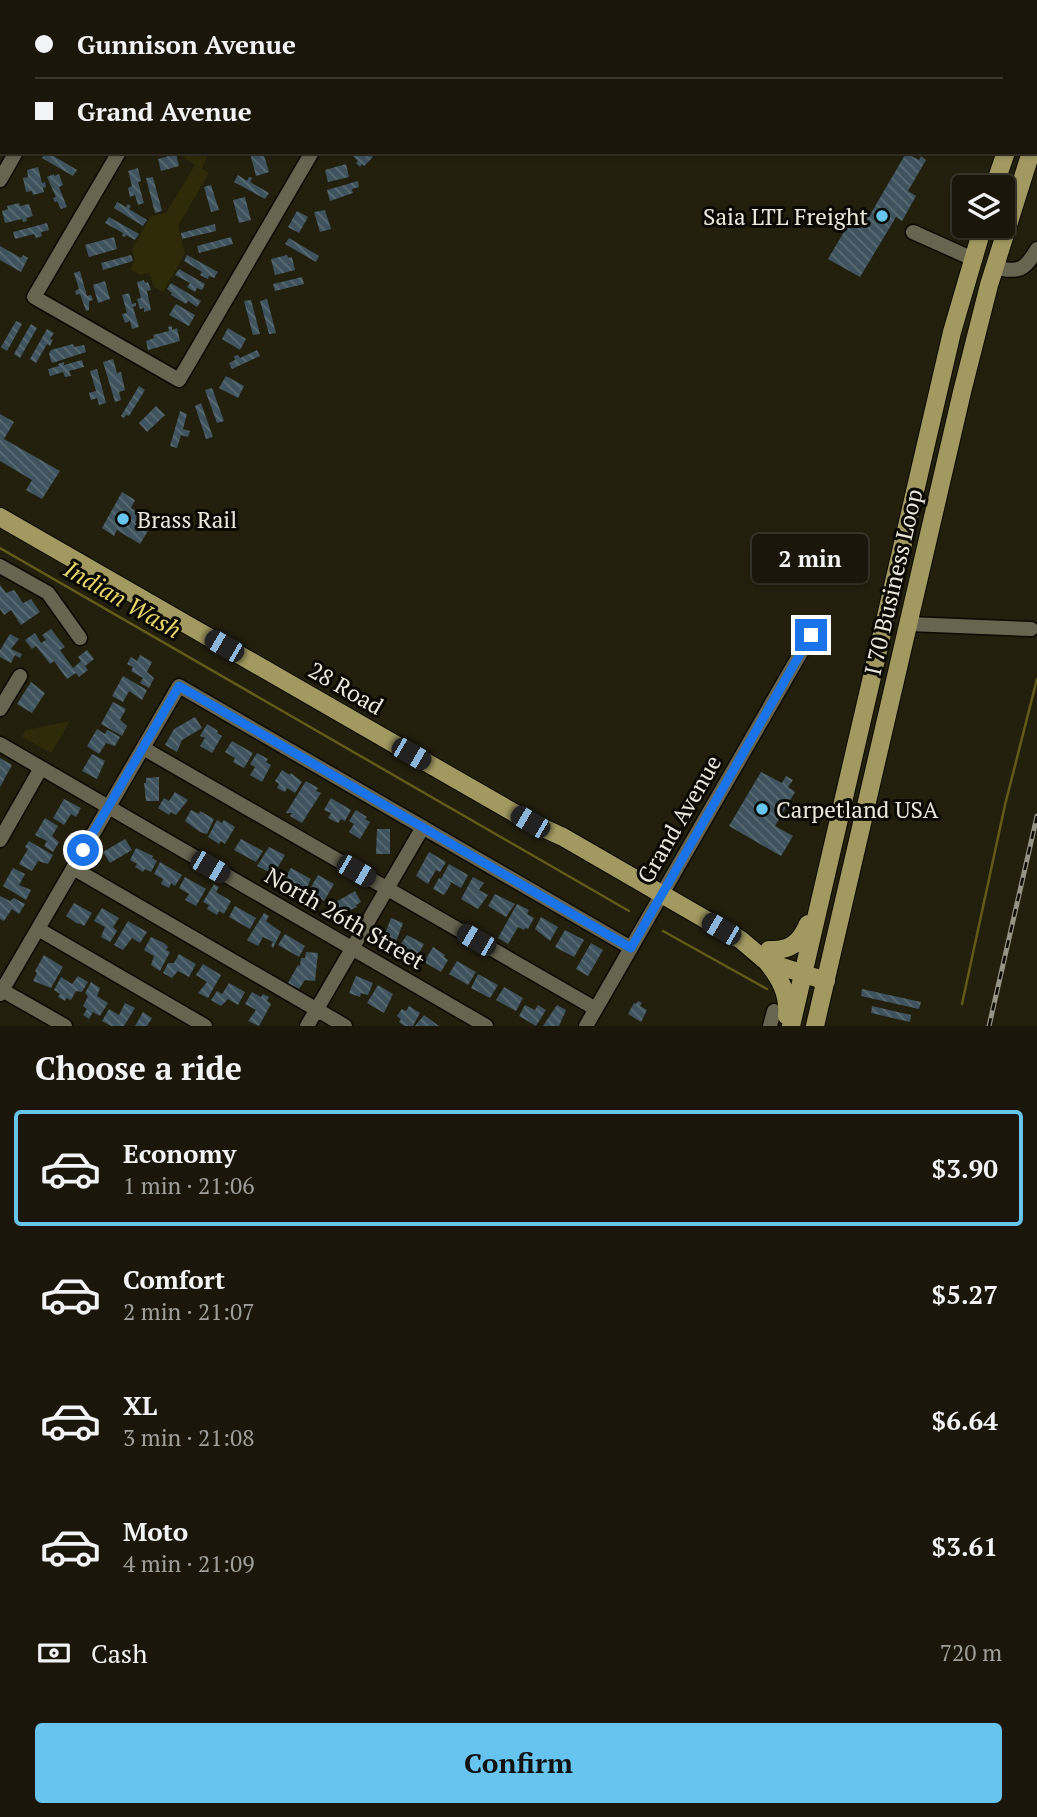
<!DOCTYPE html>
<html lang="en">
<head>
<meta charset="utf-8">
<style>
	:root { --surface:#1a170a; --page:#232013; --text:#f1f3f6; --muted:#9f9f9c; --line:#38362b; --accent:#66c4ef }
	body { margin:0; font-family:"PT Serif",serif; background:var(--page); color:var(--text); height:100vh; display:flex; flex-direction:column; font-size:26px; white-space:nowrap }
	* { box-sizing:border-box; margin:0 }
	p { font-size:23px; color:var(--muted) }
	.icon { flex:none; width:38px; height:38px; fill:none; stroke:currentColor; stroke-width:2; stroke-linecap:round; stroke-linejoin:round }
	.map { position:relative; height:1026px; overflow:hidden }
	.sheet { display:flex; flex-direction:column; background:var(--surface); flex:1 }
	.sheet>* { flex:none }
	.top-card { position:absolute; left:0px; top:0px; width:1038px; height:154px; box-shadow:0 2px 5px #0004,0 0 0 2px var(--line); display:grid; align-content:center; height:154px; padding:0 35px; background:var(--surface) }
	.tools { position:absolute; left:952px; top:175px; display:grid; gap:14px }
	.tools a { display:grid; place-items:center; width:63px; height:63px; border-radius:7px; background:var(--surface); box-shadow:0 2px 5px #0004,0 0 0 2px var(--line); font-size:35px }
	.end { position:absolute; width:32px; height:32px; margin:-16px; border:9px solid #1a73e8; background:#fff; box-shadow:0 0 0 4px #fff }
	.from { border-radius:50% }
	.bubble { position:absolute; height:49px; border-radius:7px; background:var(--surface); box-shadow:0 2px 5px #0004,0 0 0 2px var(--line); font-size:23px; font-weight:700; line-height:49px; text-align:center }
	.car { position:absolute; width:21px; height:42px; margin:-21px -10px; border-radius:9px; box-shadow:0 0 5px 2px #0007; background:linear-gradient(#222 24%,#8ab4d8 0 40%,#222 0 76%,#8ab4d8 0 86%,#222 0) }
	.top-card b { display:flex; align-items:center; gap:24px; height:66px; font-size:26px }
	.top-card b+b { border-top:2px solid var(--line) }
	.top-card i { width:18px; height:18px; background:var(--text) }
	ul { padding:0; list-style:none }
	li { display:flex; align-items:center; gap:21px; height:116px; margin:0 14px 10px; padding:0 21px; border:4px solid transparent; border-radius:7px }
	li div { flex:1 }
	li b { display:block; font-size:26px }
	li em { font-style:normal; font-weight:700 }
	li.on { border-color:var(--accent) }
	li>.icon { width:63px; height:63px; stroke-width:1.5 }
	h2 { padding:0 35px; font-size:32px; line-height:84px }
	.pay { display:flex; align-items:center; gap:18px; height:77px; padding:0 35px; font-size:26px }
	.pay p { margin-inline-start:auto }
	.primary-button { display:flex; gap:14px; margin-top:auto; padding:14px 35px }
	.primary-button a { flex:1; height:80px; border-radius:7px; background:var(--accent); color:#111; font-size:28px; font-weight:700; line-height:80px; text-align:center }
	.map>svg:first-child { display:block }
	.park { fill:#2f2a07 }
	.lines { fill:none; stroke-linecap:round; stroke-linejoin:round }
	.stream { stroke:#635a19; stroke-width:2.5 }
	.building { fill:url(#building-back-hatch) }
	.minor-casing { stroke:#0b0900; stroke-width:17 }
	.major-casing { stroke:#0b0900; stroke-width:20 }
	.minor { stroke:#676550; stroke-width:14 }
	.major { stroke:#a19960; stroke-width:18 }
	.rail-casing { stroke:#969486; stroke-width:5 }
	.rail { stroke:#0a0903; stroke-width:2.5; stroke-dasharray:8; stroke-linecap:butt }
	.route { stroke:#1a73e8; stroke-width:9 }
	.poi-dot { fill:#66c4ef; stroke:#0a0903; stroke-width:2.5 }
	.labels { text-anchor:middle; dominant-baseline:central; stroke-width:6; stroke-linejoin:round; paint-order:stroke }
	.poi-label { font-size:23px; fill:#eae8dd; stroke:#0a0903; text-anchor:start }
	.street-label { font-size:23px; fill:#eae8dd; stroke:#0a0903 }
	.water-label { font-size:24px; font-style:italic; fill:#e8d967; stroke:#0a0903 }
</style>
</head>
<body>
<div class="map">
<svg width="1037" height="1026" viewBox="0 0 1037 1026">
	<defs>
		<pattern id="building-back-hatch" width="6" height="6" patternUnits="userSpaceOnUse" patternTransform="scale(1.75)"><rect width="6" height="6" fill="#3e535d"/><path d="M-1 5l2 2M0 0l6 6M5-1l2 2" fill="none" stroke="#5a6c74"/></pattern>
	</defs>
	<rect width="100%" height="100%" fill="#221f0d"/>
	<path class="park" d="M184,152L208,153L202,169L209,173L178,226L185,253L163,292L154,287L149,273L140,275L130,269L135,261L132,249L151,216L166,213L195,165L182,156Z
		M70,721L51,753L22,737L26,730Z"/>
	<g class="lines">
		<path class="stream" d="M0,548L629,911
			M663,931L767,989
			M962,1004L1005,805L1037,679"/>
	</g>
	<path class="building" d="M38,152H47L77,170L73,176L42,158L44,155Z
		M263,152L269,172L256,176L250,153Z
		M349,152H368L373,157L364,166L362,164L360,167L356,163L358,161Z
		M906,153L919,160L921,156L926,160L908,191L916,196L902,221L896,217L860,277L828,259L851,220L855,222L862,210L870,215Z
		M176,154L179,166L161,171L158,159Z
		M346,164L349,177L328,182L325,170Z
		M38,167L42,183L45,182L46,187L43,188L44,192L33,195L32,191L26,192L23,178L28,177L27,170Z
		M138,168L141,181L138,182L144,203L138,205L135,195L130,197L128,188L132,186L128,171Z
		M54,174V176L59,174L63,185L59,187L67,207L61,209L57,201L55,202L53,198L56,197L47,177Z
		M238,175L247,181L249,177L252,178L250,182L269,193L265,199L234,182Z
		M153,177L162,211L155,213L146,178Z
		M358,181L359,187L352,189L353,193L330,201L327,190Z
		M211,185L219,210L211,212L204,187Z
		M245,197L251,220L239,223L233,200Z
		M117,202L126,207L128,204L131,206L129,209L147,220L143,226L114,208Z
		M19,203L20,206L29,204L33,216L26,218L27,221L23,222L22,219L5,223L2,211L8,209L7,206Z
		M325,210L331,229L320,232L314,212Z
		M297,211L308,217L299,233L288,227Z
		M109,217L139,234L135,240L126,235L125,237L122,236L123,233L105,223Z
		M47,223L49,230L41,232L42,236L36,238L34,234L15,239L13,232Z
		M215,224L216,231L182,239L181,233Z
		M114,237L117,249L89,257L85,245Z
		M231,237L233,244L199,253L197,246Z
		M289,238L319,256L316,262L285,244Z
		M0,246L21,258L23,255L28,258L21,272L0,260Z
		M131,255L133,261L103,270L101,263Z
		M187,255L218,272L214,278L209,276L208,279L200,275L202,272L184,261Z
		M287,255L288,258L292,257L295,270L275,275L271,259Z
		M179,269L205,284L202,290L197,288L195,292L187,287L190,283L175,275Z
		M80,271L87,296L91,295L93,300L89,301V310L86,311L80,294L76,295L75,291L79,289L74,273Z
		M302,277L304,284L275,291L273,284Z
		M144,280L145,283L148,282L151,290L147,291L151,310L144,312V308L140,309L137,299L141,298L137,282Z
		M105,281L110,299L98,303L93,285Z
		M171,283L201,301L197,307L188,301L186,304L171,295L172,293L167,289Z
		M129,293L132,304L136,303V306L133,307L139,327L132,329L130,321L125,323L122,314L127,313L122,295Z
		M267,299L276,333L269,334L260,301Z
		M251,300L260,334L253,335L244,301Z
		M176,304L195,315L189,326L169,315Z
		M16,321L22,324L7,351L1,347Z
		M31,324L37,328L20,358L14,354Z
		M172,326V330L177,328L180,341L148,350L146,341L154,338L153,335L169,331L168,327Z
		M228,328L246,339L240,350L222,339Z
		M47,329L54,333L50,339L53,340L50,346L47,344L36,363L30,359Z
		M73,344L74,347L84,345L86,352L52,363L49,354L51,350Z
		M257,350L260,356L232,369L229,363L235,360L234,356L238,355L240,358Z
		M113,359L117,373L121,372L125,390L119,392L121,400L115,402L103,362Z
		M82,360L84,367L69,371L71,376L65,377L63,372L50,376L48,369L59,366L58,364L64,362V365Z
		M97,369L106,403L99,405L97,398L91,400L89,393L96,391L90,371Z
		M226,376L244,386L238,398L219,388Z
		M139,386L145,390L129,416L126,415L124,418L121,416Z
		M212,388L224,421L217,423L205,390Z
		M201,403L213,437L206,439L195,406Z
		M156,406L165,415L147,432L139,423Z
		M180,411L187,414L183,429L190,431L188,437L181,435L177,448L170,446Z
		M0,414L14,422L4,439L60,471L42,499L26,490L32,480L0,461Z
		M122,492L135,500L131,508L141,514L135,523L148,531L140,544L117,530L114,536L102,528Z
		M0,585L6,593L14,590L23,603L31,599L40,612L21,625L11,610L4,615L0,609Z
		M51,629L65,647L60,650L73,668L81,661L78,657L87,650L94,659L85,666L88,670L79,677L76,673L67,679L54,661L50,664L36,646L32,649L25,640L35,633L41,643L46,640L42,635Z
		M10,634L19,639L11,649L22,654L20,658L15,655L11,663L0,657V650Z
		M140,655L152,662L147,672L154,678L149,688L140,683L143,678L131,671L133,667L127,664L131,657L137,661Z
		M123,676L147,690L142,700L129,691L123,702L112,696Z
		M31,682L45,693L32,713L17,704Z
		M113,702L126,709L120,720L127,726L122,736L101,724Z
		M195,717L202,728L182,740L177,752L165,745L174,729Z
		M207,724L218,731L217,733L222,736L212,753L200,746L205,738L200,736Z
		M97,729L105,734L107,730L110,731L120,737L115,746L106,743L99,754L87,746Z
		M232,741L253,753L244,768L233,762L235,758L225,752Z
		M257,753L268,759L266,762L271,765L262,782L250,775L255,767L250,764Z
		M92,754L105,761L97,779L82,771Z
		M0,758L12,765L0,787Z
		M282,770L290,775L291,773L302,782L295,793L287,788L285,792L277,788L279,784L275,781Z
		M761,772L782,783L786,776L793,780L788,787L795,792L775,826L793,836L781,856L729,826Z
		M159,777V801H146L144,783H146V778Z
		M306,781L318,788L316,791L321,793L302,823L290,816L292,813H286Z
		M175,792L188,800L176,815L171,812L169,815L158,808L164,798L169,801Z
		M331,798L351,810L345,821L341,819L338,823L328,818L331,813L324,810Z
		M64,799L81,808L76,817L71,814L64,825L53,818Z
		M191,810L199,814L200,811L214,819L207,834L200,832L185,821Z
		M356,810L367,817L365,819L370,822L360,839L349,832L354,824L349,821Z
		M45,818L58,826L52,836L59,842L53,852L44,846L47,841L35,835Z
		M217,820L222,823L224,820L235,827L225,844L221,841L219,844L208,837Z
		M377,829H390V854H376Z
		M125,839L132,850L110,863L103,852Z
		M241,839L263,851L256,862L234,850Z
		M29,841L53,855L48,864L38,861L32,871L19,864L28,849L25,847Z
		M269,847L285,855L275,872L270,870L269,872L257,866Z
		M136,848L153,856L152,858L157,861L151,872L145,869L143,872L135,867L137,864L130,860Z
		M429,852L446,862L440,872L436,870L428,884L416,876Z
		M160,862L182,875L175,886L171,883L169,888L161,884L163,879L154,874Z
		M449,864L468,875L461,888L449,881L451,884L444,895L433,889L439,878L441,879Z
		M13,868L25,874L19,885L31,890L26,900L3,886Z
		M291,868L311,879L305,891L284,879Z
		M318,875L334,884L324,901L320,898L318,901L307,894Z
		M185,877L206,889L196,906L185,900L189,894L179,888Z
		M473,877L484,883L479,890L488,895L478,909L461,899Z
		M214,884L219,887L216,892L231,901L224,914L219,911L217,915L207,909L209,905L203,902Z
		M355,891L361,902L356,905L357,907L341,914L334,903Z
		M495,894L515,904L506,917L488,906Z
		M0,896L10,901L14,898L25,904L19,914L12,909L4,921L0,919Z
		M74,903L92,913L84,926L79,923L78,924L66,916Z
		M517,904L529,910L527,914L534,918L528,929L525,928L524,930L518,927L508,944L498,938Z
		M235,906L256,918L250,929L229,917Z
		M102,908L119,918L113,927L117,931L110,942L101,937L105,927L94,921Z
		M264,913L269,916L266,921L281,932L273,948L271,946L273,942L263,937L258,946L247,940Z
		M541,917L558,927L550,941L535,929Z
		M391,918L403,923L396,942L384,937Z
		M128,921L147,932L140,943L132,938L123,950L114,945Z
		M565,930L584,940L574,957L555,947Z
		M285,934L305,946L299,957L278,945Z
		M407,935L424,944L418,955L400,945Z
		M151,937L164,943L168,947L166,950L170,952L160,971L151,965L154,956L144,950Z
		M591,943L603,950L588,976L576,969Z
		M433,947L445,955L444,957L448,960L441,972L424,962Z
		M306,952L318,953L315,981L305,980L299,989L288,983L298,965L300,966L301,958H305Z
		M179,954L196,964L189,977L178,971L172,978L163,973L168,963H174Z
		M44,955L63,967L51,988L33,981L37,973L35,971Z
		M457,961L476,972L468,985L449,974Z
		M203,964L221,975L208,998L198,993L207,982L196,975Z
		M478,974L498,985L490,998L471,988Z
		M78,976L88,982L82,992L76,991L71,1000L66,998L65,1001L58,997L60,994L54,990L61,977L72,984Z
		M356,976L373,983L368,995L361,993L360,997L349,993Z
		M91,982L100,988L97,996L108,1003L100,1016L93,1012L89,1019L83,1015L87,1009L83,1006L88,996L85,993Z
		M229,983L245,992L238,1005L228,999L221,1006L211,1000L217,991L222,994Z
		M378,985L393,994L384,1013L367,1003Z
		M504,987L523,998L516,1011L496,1000Z
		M862,989L921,1002L919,1009L861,996Z
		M252,992L261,997L263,994L269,997L267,1001L271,1004L259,1026L248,1021L256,1010L245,1004Z
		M638,1001L642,1003L640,1006L647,1010L641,1022L628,1014L634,1003L636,1004Z
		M125,1003L135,1008L124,1026H111L102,1021L109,1009L119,1015Z
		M525,1005L535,1010L538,1005L546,1010L536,1026L519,1016Z
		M557,1005L566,1010L559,1026H543Z
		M409,1006L420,1013L413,1026H405L399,1022L401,1019L397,1016L402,1009L406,1011Z
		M872,1006L911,1015L910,1022L871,1013Z
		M143,1012L152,1018L147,1026H135Z
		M424,1015L439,1026H415Z"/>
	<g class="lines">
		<defs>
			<path id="minor" d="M284,0L287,2
				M422,0L425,2
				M1000,0L1003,2
				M120,2L122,0
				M299,2L300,0
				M1036,4L1037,1
				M1036,105H1037
				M119,152L34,297L179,380L312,152
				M0,180L16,152
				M913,232L973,259
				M994,268C1020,272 1024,271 1037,249
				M0,566L48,593L80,638
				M909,624L1031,629
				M0,709L20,676
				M0,744L486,1026
				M143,748L596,1009
				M0,840L41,768
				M73,868L345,1026
				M38,929L205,1026
				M2,990L65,1026
				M0,994L179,686L631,948
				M307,1026L423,827
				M586,1026L811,635
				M770,1026L774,1011"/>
			<path id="major" d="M1036,67L1037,64
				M1036,138L1037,135
				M994,187L1006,152
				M0,517L530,822L563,837L741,940L767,962L826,981
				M769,950C790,951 800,943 808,924
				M767,962C780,978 789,994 787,1016
				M791,1026L952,332L983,226
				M815,1026L962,392L989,285L1031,152"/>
		</defs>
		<use href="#minor" class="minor-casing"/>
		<use href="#major" class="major-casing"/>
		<use href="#minor" class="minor"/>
		<use href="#major" class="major"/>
		<defs>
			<path id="rail" d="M989,1026L1037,816"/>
		</defs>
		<use href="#rail" class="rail-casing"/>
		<use href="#rail" class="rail"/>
	</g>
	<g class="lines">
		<path class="route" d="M83,850L179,686L631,948L811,635"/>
	</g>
	<g class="poi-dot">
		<circle cx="882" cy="216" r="7"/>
		<circle cx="123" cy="519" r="7"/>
		<circle cx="762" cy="809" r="7"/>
	</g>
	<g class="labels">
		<g class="poi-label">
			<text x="868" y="216" text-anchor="end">Saia LTL Freight</text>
			<text x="137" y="519">Brass Rail</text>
			<text x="776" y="809">Carpetland USA</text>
		</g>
		<g class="street-label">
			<text transform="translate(893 582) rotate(-77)">I 70 Business Loop</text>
			<text transform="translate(346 688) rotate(30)">28 Road</text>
			<text transform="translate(679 819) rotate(-60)">Grand Avenue</text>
			<text transform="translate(345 918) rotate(30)">North 26th Street</text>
		</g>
		<g class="water-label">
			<text transform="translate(123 599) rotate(30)">Indian Wash</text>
		</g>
	</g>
</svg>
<div class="tools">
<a><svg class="icon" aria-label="layers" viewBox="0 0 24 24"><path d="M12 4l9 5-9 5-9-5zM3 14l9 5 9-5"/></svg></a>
</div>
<i class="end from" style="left:83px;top:850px"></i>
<i class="end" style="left:811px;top:635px"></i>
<div class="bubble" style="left:752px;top:534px;width:116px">2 min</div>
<i class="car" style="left:224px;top:646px;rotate:300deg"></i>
<i class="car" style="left:411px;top:754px;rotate:120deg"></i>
<i class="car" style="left:530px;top:822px;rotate:300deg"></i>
<i class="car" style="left:210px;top:867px;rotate:120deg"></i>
<i class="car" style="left:356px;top:871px;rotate:120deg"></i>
<i class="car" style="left:721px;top:929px;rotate:300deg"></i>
<i class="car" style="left:476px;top:940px;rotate:300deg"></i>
<div class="top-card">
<b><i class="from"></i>Gunnison Avenue</b>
<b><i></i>Grand Avenue</b>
</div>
</div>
<section class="sheet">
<h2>Choose a ride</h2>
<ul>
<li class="on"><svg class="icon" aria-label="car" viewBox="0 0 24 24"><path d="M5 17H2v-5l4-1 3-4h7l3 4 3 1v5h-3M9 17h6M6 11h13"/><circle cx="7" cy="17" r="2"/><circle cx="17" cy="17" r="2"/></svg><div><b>Economy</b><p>1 min · 21:06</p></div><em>$3.90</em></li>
<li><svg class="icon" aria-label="car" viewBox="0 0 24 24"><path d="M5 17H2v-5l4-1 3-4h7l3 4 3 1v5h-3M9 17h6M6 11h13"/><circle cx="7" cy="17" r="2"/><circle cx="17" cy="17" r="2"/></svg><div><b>Comfort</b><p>2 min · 21:07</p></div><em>$5.27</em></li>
<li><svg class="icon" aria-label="car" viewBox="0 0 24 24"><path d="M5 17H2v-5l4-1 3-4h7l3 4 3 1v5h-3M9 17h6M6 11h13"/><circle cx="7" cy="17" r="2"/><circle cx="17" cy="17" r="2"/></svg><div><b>XL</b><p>3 min · 21:08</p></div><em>$6.64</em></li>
<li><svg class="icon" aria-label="car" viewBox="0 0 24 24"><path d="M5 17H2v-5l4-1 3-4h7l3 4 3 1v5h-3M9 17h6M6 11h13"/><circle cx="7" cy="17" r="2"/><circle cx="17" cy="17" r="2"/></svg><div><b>Moto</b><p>4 min · 21:09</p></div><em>$3.61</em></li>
</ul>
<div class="pay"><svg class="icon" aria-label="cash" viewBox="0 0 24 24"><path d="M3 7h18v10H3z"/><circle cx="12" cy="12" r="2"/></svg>Cash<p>720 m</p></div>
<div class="primary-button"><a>Confirm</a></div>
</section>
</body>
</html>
